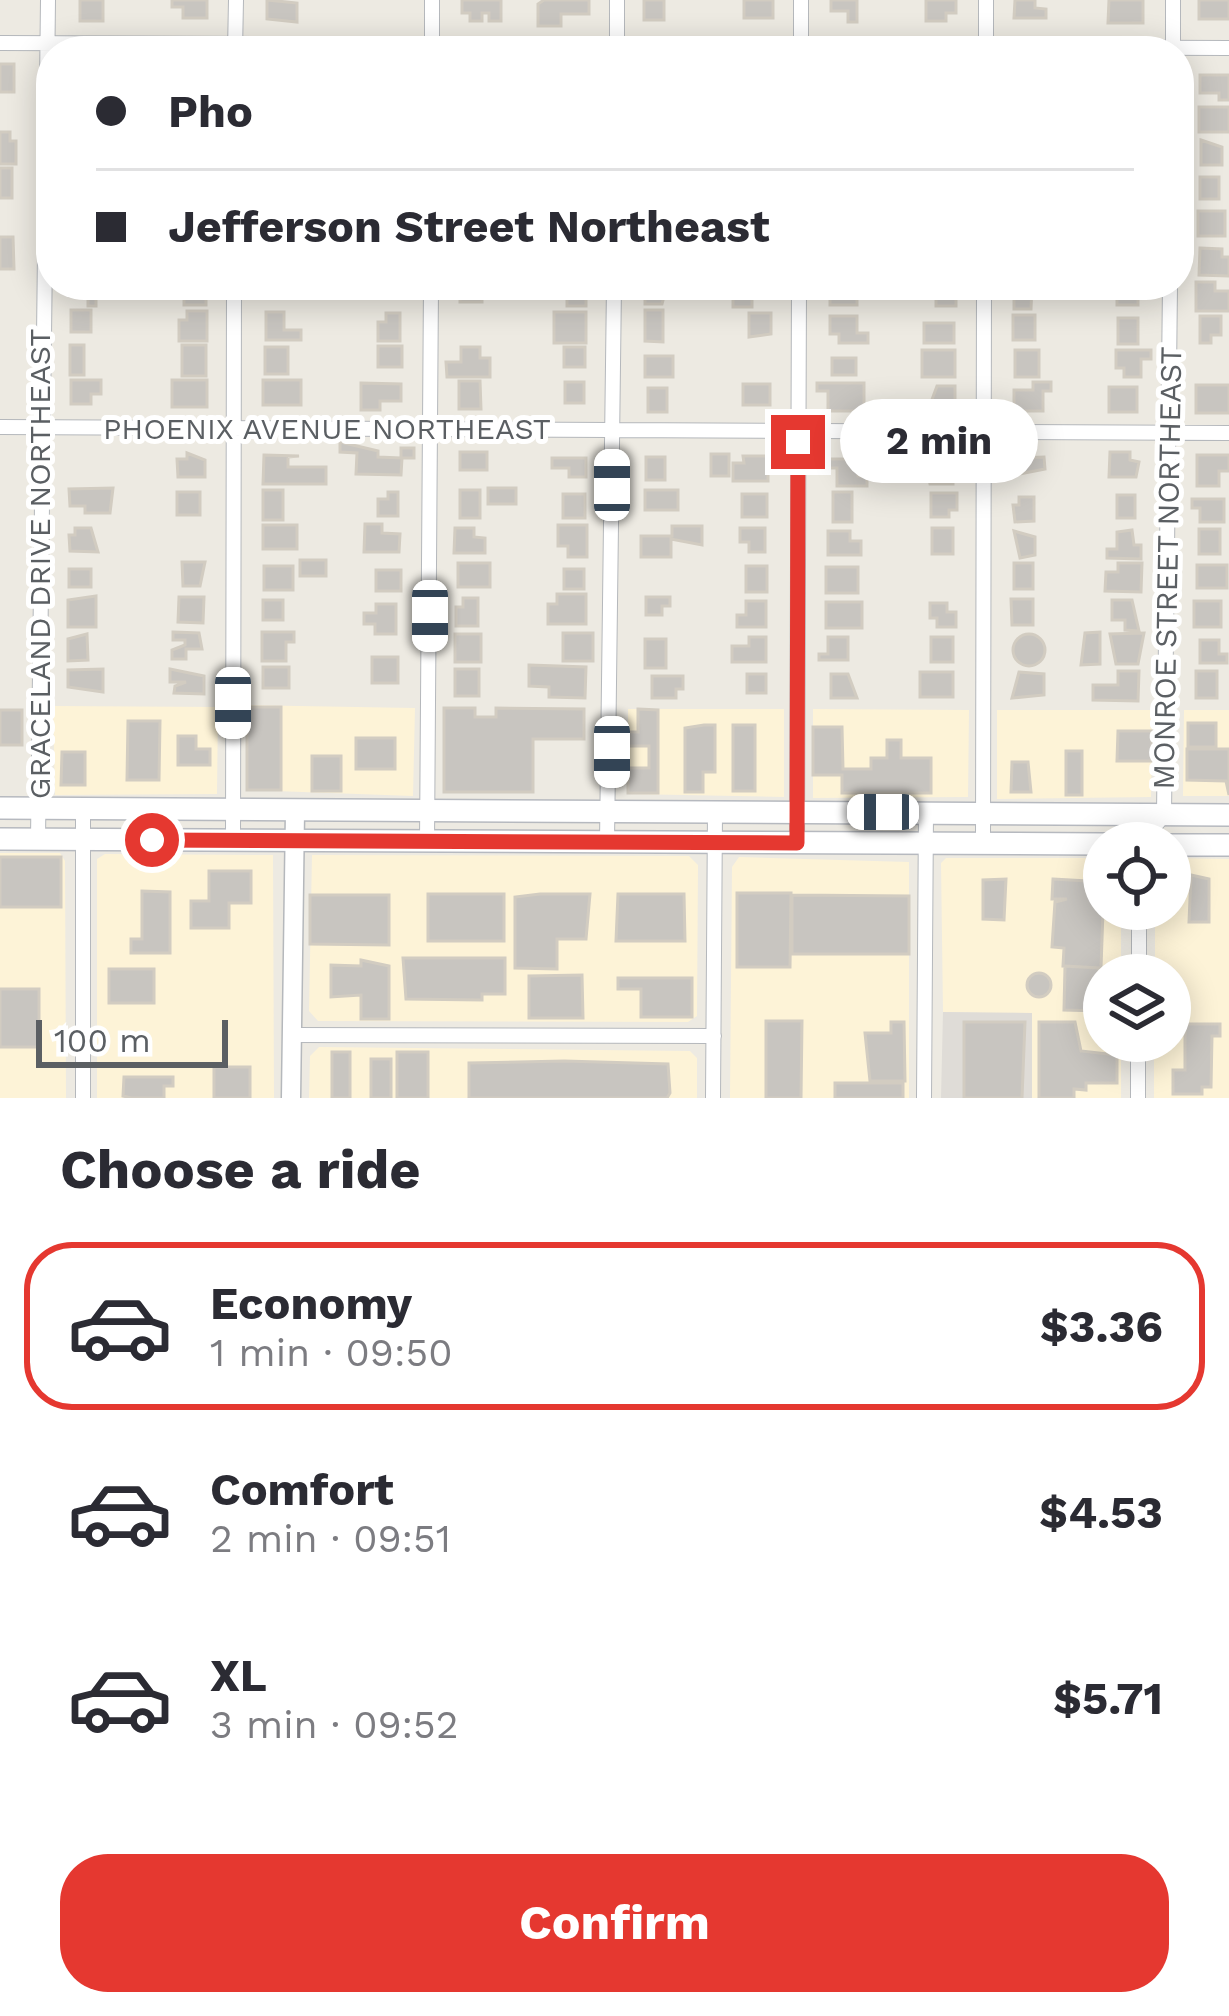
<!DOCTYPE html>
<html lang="en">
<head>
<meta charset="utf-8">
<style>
	:root { --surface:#fff; --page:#f7f7f7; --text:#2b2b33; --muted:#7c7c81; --line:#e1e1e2; --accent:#e53830 }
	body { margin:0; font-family:"Work Sans",sans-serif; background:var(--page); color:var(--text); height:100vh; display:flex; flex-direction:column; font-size:45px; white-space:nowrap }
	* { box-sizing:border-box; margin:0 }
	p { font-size:39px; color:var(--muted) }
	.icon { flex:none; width:66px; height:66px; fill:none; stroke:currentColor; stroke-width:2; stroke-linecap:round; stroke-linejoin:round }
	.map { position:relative; height:1098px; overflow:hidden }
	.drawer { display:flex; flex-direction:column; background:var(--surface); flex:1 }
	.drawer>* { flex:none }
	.top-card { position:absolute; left:36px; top:36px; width:1158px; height:264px; border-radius:48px; box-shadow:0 6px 30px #0003; display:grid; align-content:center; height:264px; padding:0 60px; background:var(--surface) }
	.fabs { position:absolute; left:1083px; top:822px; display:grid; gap:24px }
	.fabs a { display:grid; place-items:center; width:108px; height:108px; border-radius:50%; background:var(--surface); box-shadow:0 6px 30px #0003; font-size:60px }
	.scale { position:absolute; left:36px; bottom:30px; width:192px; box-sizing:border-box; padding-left:12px; border:6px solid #5b5f63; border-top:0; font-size:33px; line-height:42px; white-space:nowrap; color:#5b5f63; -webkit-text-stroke:9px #fff; paint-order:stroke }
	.end { position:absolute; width:54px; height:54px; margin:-27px; border:15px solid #e53830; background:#fff; box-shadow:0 0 0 6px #fff }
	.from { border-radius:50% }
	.bubble { position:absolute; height:84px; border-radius:42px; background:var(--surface); box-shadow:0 6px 30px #0003; font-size:39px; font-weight:700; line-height:84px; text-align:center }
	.car { position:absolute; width:36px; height:72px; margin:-36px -18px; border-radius:15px; box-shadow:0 0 9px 3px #0007; background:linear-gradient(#fff 24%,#345 0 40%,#fff 0 76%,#345 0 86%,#fff 0) }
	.top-card b { display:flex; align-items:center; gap:42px; height:114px; font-size:45px }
	.top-card b+b { border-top:3px solid var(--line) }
	.top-card i { width:30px; height:30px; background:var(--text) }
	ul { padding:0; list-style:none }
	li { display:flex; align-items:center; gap:36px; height:168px; margin:0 24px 18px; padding:0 36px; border:6px solid transparent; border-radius:48px }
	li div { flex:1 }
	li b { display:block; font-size:45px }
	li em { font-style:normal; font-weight:700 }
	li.selected { border-color:var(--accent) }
	li>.icon { width:108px; height:108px; stroke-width:1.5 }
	h2 { padding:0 60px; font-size:54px; line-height:144px }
	.action { display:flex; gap:24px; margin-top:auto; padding:24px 60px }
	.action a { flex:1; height:138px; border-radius:48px; background:var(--accent); color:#fff; font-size:48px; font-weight:700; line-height:138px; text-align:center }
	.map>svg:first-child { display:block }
	.commercial { fill:#fdf3d7 }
	.industrial { fill:#dfdcd7 }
	.building { fill:#c8c5c0; stroke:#d2ccc1; stroke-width:3 }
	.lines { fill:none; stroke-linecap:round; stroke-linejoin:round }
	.minor-casing { stroke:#b5b8bc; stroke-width:16 }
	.tertiary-casing { stroke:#b5b8bc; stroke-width:21 }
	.secondary-casing { stroke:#b6b9bf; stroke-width:24 }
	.minor { stroke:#fff; stroke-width:14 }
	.tertiary { stroke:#fff; stroke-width:18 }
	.secondary { stroke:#fff; stroke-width:21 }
	.route { stroke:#e53830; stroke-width:15 }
	.labels { text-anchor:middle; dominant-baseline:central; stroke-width:10; stroke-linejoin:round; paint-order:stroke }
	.street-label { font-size:30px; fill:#5b5f63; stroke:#fff }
</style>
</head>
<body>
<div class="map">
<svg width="1229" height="1098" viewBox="0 0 1229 1098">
	<rect width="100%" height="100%" fill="#edeae2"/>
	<path class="commercial" d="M247,705L415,708L413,796L247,790Z
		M53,706L218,707L217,794L55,795Z
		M628,709H784V797L628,794Z
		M813,709L969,710L968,797L813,798Z
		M997,710H1153L1151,797L997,799Z
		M1184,710H1229V796H1183Z
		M0,853H60L65,861L66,1098H0Z
		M105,854L273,855L274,1098H97V859Z
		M312,855L689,856L698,865L697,1016L688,1022L318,1021L309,1011Z
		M739,857L909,862V1098H730L732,867Z
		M946,858H1104V909H1121V975H1104V1041H1121V1098H1032V1014L943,1012L941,863Z
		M1170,858L1229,859V1098H1154V1041H1170V975H1155V909H1170Z
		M319,1047L690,1051L697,1058V1098H309L310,1056Z"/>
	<path class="industrial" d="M943,1012L1032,1013V1098H941Z"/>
	<path class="building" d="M80,0H103V21H80Z
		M172,0H207V18H183V7H172Z
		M267,0L297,3V22L267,19Z
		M462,0H501V21H489V13H482V21H470V13H462Z
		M544,0H589V14H561V26H538V4Z
		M644,0H664V20H644Z
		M744,0H773V18H744Z
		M831,0H857V22H848V11H831Z
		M926,0H956V13H946V21H926Z
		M1015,0H1035V8L1046,9V18H1014Z
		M1109,0H1143V23H1108Z
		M1199,0H1229V19H1199Z
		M0,64H14V92H0Z
		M1200,75H1229V100H1219V93H1200Z
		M1199,107H1229V132H1199Z
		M0,132H10V141H16V164H0Z
		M1201,140L1222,147V165H1201Z
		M0,168H12V198H0Z
		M1200,177H1219V199H1200Z
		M1198,211H1225V236H1198Z
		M0,237H13L14,269H0Z
		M1200,248L1222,249V257H1229V276L1199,275Z
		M1196,282H1215V291H1229V311H1196Z
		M70,285H106V296H96V306H88V296H70Z
		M184,285H206V305H184Z
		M460,285H482V302H460Z
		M567,285H586V306H567Z
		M645,285H667L662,304H645Z
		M733,285H770V298H752V307H733Z
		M830,285H857V305H830Z
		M936,285H956V306H936Z
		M1014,285H1032L1031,309H1014Z
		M1117,285H1148V295H1138V305H1117Z
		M71,310H91V332H71Z
		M645,310H663V342L645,341Z
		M187,311H207V341H179V320H187Z
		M266,312H284V330H301V340H266Z
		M554,312H586V343H554Z
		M386,313H400V341H378V322H386Z
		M749,313H771V334L749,337Z
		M1013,315H1035V340H1013Z
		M830,316H857V333H868V343H839V334H830Z
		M1200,316H1221V335H1211V343H1200Z
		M1118,318H1138V344H1118Z
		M924,323H954V343H924Z
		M70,345H84V375H70Z
		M182,345H206V376H182Z
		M378,346H402V367H378Z
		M265,347H288V374H265Z
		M461,347H480V358H490V377H447L446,362H461Z
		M564,347H585V367H564Z
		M922,350H955V377H922Z
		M1015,350H1039V377H1015Z
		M1116,350H1151V359H1141V377H1124V368H1116Z
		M645,356H673V377H645Z
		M832,358H856V375H832Z
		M71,380H101V394H91V404H71Z
		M172,380H207V407H172Z
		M263,380H301V405H263Z
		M459,381H480L481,409H459Z
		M565,382H584V403H565Z
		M1033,382H1051V391H1043V411H1014V390H1033Z
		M361,383L401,384V401H380V410H361Z
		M817,383H864V411H828V391H817Z
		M743,384H770V405H743Z
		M1196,385H1229V413H1196Z
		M937,386H955V405H930Z
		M1109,387H1137V412H1109Z
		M648,388H667V412H648Z
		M340,442L378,451V457L401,458V448H414V458H402L401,475L356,474L357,453L340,452Z
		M460,452H487V470H460Z
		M1110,452H1130V460L1139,462L1136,477H1109Z
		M187,453L205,460V477H178L177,459H187Z
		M711,454H729V476H711Z
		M264,455L299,456L288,457V467H326V484H263Z
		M1197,455H1229V471H1219V486H1197Z
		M743,456H768V481H733V463H744Z
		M646,457H665V480H646Z
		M1044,457L1045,469L1014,475L1013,458Z
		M552,458H586V477H569V468H552Z
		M828,459H858V476H867V486H837V468H828Z
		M925,460H953V484H930Z
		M113,488L110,513H85V506H70L69,489Z
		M488,488H516V504H488Z
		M263,490H283V520H263Z
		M460,490H480V518H460Z
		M645,490H678V510H645Z
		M177,492H200V515H177Z
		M388,492H398V516H378V499H388Z
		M833,492H852V522H833Z
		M931,493H957V510H949V517H931Z
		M563,494H585V518H563Z
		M742,494H767V517H742Z
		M1117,495H1135V518H1117Z
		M1019,497H1034V521L1015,522L1013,505H1019Z
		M1192,499H1224V522H1200V508H1192Z
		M365,524H382V533L400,534L399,552H364Z
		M263,525H297V549H263Z
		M558,525H587V557H568V546H558Z
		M672,526H702V545L671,539V557H641V536H672Z
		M75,528H91L98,552L70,551L69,535H75Z
		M455,528H474V537L485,538V553H454Z
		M740,528H765V552H749V542H740Z
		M932,528H953V554H932Z
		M1199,529H1220V554H1199Z
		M1132,530L1134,545H1141V559L1107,558V549H1117V532Z
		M828,531H850V541H861V555H828Z
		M1014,531L1035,537V555L1020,558Z
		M300,560H326V576H300Z
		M182,562H205L200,586H183Z
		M458,563H490V587H458Z
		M1014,563H1033V589H1014Z
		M1118,563H1142L1141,592L1105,591L1106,572H1118Z
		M1197,565H1227V588H1197Z
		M264,566H293V590H264Z
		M746,566H767V592H746Z
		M826,567H858V593H826Z
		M69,569H91V587H69Z
		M564,569H584V589H564Z
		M376,570H401V591H376Z
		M557,594H586V624H548V604H557Z
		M96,596V627H68V600Z
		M179,597H204L203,623L178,622Z
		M646,597H670V606H662V615H646Z
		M463,598H478V626H456V607H463Z
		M1011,599H1033V625H1012Z
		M263,600H283V620H263Z
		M1112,600H1132L1139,631L1125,630V620H1112Z
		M746,601H766V627H737V615H746Z
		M1194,601H1221V627H1194Z
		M826,602H862V628H826Z
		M930,603H947V612H956V627H937V618H930Z
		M376,604H396V634H375V624H364V613H376Z
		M173,632L199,633L202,649H186V659H172V650L185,645V640H173Z
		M262,632H294V642H286V661H262Z
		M1100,632V664L1081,665L1085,633Z
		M563,633H593V661H563Z
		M1144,633L1138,664H1116L1110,634Z
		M87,634L88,660L68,661V639Z
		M455,634H481V662H455Z
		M1013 650a16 16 0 1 1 32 0a16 16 0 1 1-32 0Z
		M749,637H766V662H732V646H749Z
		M828,637H848V660H819V654H828Z
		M931,637H953V662H931Z
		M645,639H666V668H645Z
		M1200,640H1219V654H1227V663H1200Z
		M372,657H398V683H372Z
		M529,665L586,667L585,698L549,697V687L529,686Z
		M263,667H289V688H263Z
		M103,669V692L68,687V670Z
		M170,669L204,676V694L174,693L175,686L186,682H170Z
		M455,669H479V696H455Z
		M1118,671H1139L1138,701L1093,700V685H1118Z
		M1196,671H1217V698H1196Z
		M920,672H953V697H920Z
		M1019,672L1044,674V695L1012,698Z
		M747,674H766V693H747Z
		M831,674H848L857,698H831Z
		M652,676H683V689H676V698H652Z
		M247,707H281V790H247Z
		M444,708H475V717H496V708L584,709V739H533V792H444Z
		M638,709L658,710V793H628V768H649V746H627V732H638Z
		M0,710H22V745H0Z
		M128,721H160L159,780H127Z
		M1188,723H1216V747H1188Z
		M704,725H715V772H703V792H685V728Z
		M733,725H755V791H733Z
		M813,727H842L843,769H871V758H887V740H901V758H931V793H842V775H813Z
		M1118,731H1152V761H1117Z
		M178,736H196V749H210V765H178Z
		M356,738H395V769H356Z
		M1187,749H1229V795L1226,781L1187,780Z
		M1066,751H1082V795H1066Z
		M62,752H85V785H61Z
		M312,756H341V791H312Z
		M1012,762H1028L1031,792H1011Z
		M0,857H61V907H0Z
		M209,871H251V903H229V928H191V901H209Z
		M1191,875L1209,879V922H1189Z
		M1006,879L1004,920L983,919V880Z
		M1053,879L1104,882L1101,968L1063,966L1064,948L1052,947L1055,902L1067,899H1052Z
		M142,891L170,892V953H131V939H142Z
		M737,893H791L790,967H737Z
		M428,894H504V941H428Z
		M540,894H590L586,939H557V969L515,968V897Z
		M618,894H684L685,941H616Z
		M310,895H389V945L310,944Z
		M792,895L909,896V954H792Z
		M403,958H505V994H482V1000L406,999Z
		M361,960L389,966V1019H361V995L331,997V965L361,966Z
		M1065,966L1099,968L1100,1011L1064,1010Z
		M109,969H154V1003H109Z
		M1027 985a12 12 0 1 1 24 0a12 12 0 1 1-24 0Z
		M582,975L583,1018H529V976Z
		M618,978H692V1017H641V989H618Z
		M0,989H39V1047H0Z
		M766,1021H802L801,1098H766Z
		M891,1022H904L905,1081H870L865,1033H891Z
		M964,1022H1025L1022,1098H964Z
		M1039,1022H1075L1081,1051L1117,1055V1083H1086V1090L1074,1089V1098H1039Z
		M1185,1024H1220V1036H1212L1211,1087H1202V1094H1173V1070H1185Z
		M332,1052H350V1098H332Z
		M397,1052H428V1098H397Z
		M371,1059H391V1098H371Z
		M564,1061L668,1064L670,1093L667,1098H469V1063Z
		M214,1067H250V1098H214Z
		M124,1077H173V1086H164V1098H131L123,1096Z
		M835,1083H903V1098H835Z"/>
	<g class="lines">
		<defs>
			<path id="minor" d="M0,43L1229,48
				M235,51L236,0
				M432,51V0
				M617,51V0
				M801,51V0
				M986,51V0
				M1173,51V0
				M0,427L1229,433
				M83,810V1098
				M38,840L48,0
				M233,840L234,285
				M427,842L431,285
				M607,842L614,285
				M797,843L799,285
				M983,843L984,285
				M1141,843L1164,815L1170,285
				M1139,975V909
				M291,1035L714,1036
				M713,1098L715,811
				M924,1098L926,812
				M1138,1098V1041"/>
			<path id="tertiary" d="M291,1098L295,811"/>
			<path id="secondary" d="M0,808L1229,815
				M0,839L1104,844
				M1170,845H1229"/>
		</defs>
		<use href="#minor" class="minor-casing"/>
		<use href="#tertiary" class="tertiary-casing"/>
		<use href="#secondary" class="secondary-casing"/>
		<use href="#minor" class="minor"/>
		<use href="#tertiary" class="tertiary"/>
		<use href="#secondary" class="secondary"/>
	</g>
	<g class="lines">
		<path class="route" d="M152,840L797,843L798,442"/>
	</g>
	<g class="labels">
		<g class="street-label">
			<text x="327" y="428">PHOENIX AVENUE NORTHEAST</text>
			<text transform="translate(39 564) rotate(-90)">GRACELAND DRIVE NORTHEAST</text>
			<text transform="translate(1167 568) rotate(-89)">MONROE STREET NORTHEAST</text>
		</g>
	</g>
</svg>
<div class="fabs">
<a><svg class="icon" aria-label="locate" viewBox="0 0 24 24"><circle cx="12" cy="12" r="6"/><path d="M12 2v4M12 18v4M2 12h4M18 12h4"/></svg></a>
<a><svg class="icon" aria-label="layers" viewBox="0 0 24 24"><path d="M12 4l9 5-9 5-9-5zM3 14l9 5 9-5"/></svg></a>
</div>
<div class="scale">100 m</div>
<i class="end from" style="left:152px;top:840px"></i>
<i class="end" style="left:798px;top:442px"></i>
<div class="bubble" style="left:840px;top:399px;width:198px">2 min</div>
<i class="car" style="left:612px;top:485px;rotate:0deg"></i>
<i class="car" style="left:430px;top:616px;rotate:180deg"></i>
<i class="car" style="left:233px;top:703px;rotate:180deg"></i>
<i class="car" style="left:612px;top:752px;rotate:180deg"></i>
<i class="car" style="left:883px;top:812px;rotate:270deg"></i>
<div class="top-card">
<b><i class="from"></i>Pho</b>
<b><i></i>Jefferson Street Northeast</b>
</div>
</div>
<section class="drawer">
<h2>Choose a ride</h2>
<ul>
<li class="selected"><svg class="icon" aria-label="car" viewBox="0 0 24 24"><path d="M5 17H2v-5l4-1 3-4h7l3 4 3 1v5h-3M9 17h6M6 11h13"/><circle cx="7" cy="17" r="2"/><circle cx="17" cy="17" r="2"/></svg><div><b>Economy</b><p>1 min · 09:50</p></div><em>$3.36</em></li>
<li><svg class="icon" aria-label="car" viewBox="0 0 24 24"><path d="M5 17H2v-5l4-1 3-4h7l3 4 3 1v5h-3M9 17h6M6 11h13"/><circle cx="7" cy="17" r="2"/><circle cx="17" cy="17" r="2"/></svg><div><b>Comfort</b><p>2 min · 09:51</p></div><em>$4.53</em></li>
<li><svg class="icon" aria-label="car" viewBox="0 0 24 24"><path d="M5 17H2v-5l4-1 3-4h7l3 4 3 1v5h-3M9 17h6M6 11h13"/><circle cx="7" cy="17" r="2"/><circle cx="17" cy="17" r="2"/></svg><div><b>XL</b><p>3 min · 09:52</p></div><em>$5.71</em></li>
</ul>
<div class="action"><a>Confirm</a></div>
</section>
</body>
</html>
